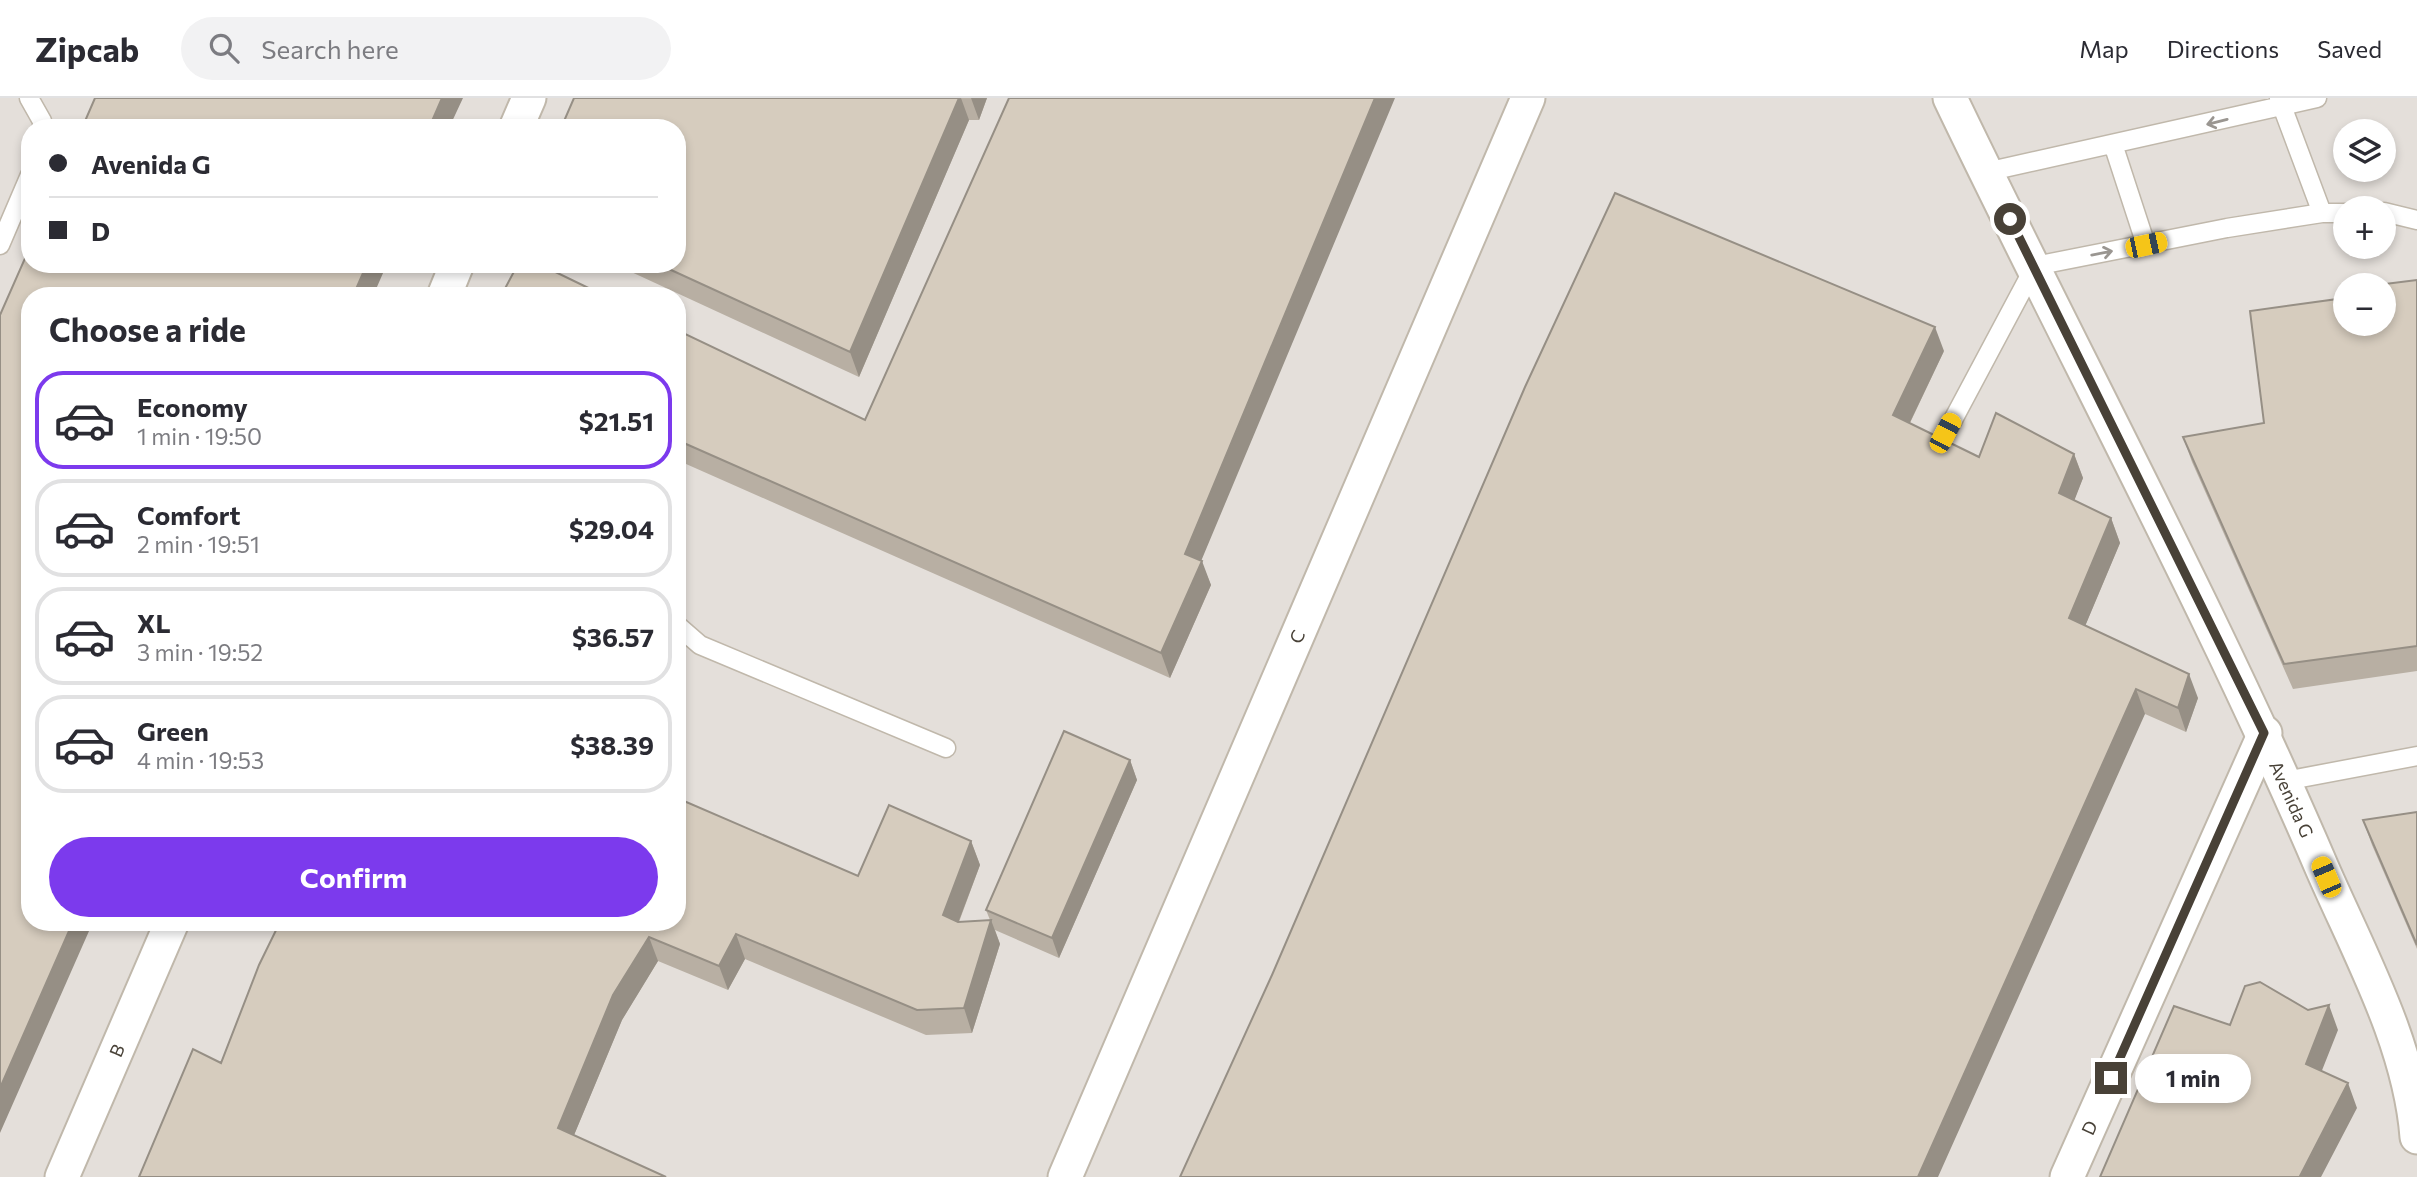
<!DOCTYPE html>
<html lang="en">
<head>
<meta charset="utf-8">
<style>
	:root { --surface:#fff; --page:#f2f2f3; --text:#2b2b33; --muted:#7c7c81; --line:#e1e1e2; --accent:#7c3aed }
	body { margin:0; font-family:Commissioner,sans-serif; background:var(--page); color:var(--text); height:100vh; display:flex; flex-direction:column; font-size:26px; white-space:nowrap }
	* { box-sizing:border-box; margin:0 }
	p { font-size:23px; color:var(--muted) }
	.icon { flex:none; width:38px; height:38px; fill:none; stroke:currentColor; stroke-width:2; stroke-linecap:round; stroke-linejoin:round }
	.map { position:relative; flex:1; overflow:hidden }
	.sheet { position:absolute; left:21px; top:189px; width:665px; height:644px; display:flex; flex-direction:column; background:var(--surface); border-radius:28px; box-shadow:0 4px 10px #0003 }
	.sheet>* { flex:none }
	.banner { position:absolute; left:21px; top:21px; width:665px; height:154px; border-radius:28px; box-shadow:0 4px 10px #0003; display:grid; align-content:center; height:154px; padding:0 28px; background:var(--surface) }
	.buttons { position:absolute; left:2333px; top:21px; display:grid; gap:14px }
	.buttons a { display:grid; place-items:center; width:63px; height:63px; border-radius:50%; background:var(--surface); box-shadow:0 4px 10px #0003; font-size:35px }
	.end { position:absolute; width:32px; height:32px; margin:-16px; border:9px solid #484137; background:#fff; box-shadow:0 0 0 4px #fff }
	.from { border-radius:50% }
	.bubble { position:absolute; height:49px; border-radius:24px; background:var(--surface); box-shadow:0 4px 10px #0003; font-size:23px; font-weight:700; line-height:49px; text-align:center }
	.car { position:absolute; width:21px; height:42px; margin:-21px -10px; border-radius:9px; box-shadow:0 0 5px 2px #0007; background:linear-gradient(#f5c518 24%,#345 0 40%,#f5c518 0 76%,#345 0 86%,#f5c518 0) }
	.banner b { display:flex; align-items:center; gap:24px; height:66px; font-size:26px }
	.banner b+b { border-top:2px solid var(--line) }
	.banner i { width:18px; height:18px; background:var(--text) }
	ul { padding:0; list-style:none }
	li { display:flex; align-items:center; gap:21px; height:98px; margin:0 14px 10px; padding:0 14px; border:4px solid var(--line); border-radius:28px }
	li div { flex:1 }
	li b { display:block; font-size:26px }
	li em { font-style:normal; font-weight:700 }
	li.current { border-color:var(--accent) }
	li>.icon { width:63px; height:63px; stroke-width:1.5 }
	h2 { padding:0 28px; font-size:32px; line-height:84px }
	.primary-button { display:flex; gap:14px; margin-top:auto; padding:14px 28px }
	.primary-button a { flex:1; height:80px; border-radius:42px; background:var(--accent); color:#fff; font-size:28px; font-weight:700; line-height:80px; text-align:center }
	header { display:flex; align-items:center; gap:42px; box-sizing:border-box; height:98px; padding:0 35px; background:var(--surface); border-bottom:2px solid var(--line) }
	header strong { font-size:33px }
	nav { display:flex; gap:38px; margin-inline-start:auto; font-size:24px }
	.search { width:490px; height:63px; background:var(--page); display:flex; align-items:center; gap:18px; box-sizing:border-box; padding:0 24px; border-radius:38px; color:var(--muted); font-size:26px }
	.map>svg:first-child { display:block }
	.industrial { fill:#e4dfda; fill-rule:evenodd }
	.lines { fill:none; stroke-linecap:round; stroke-linejoin:round }
	.lane-casing { stroke:#c0b8ab; stroke-width:21 }
	.street-casing { stroke:#c0b8ab; stroke-width:37 }
	.lane { stroke:#fff; stroke-width:18 }
	.street { stroke:#fff; stroke-width:33 }
	.wall { fill:#b8afa3 }
	.shaded-wall { fill:#968f85 }
	.building { fill:#d6ccbe; stroke:#968f85; stroke-width:2 }
	.oneway { stroke:#9a9691 }
	.route { stroke:#484137; stroke-width:9 }
	.labels { text-anchor:middle; dominant-baseline:central; stroke-width:6; stroke-linejoin:round; paint-order:stroke }
	.street-label { font-size:18px; fill:#484137; stroke:#fff }
</style>
</head>
<body>
<header>
<strong>Zipcab</strong>
<div class="search"><svg class="icon" aria-label="search" viewBox="0 0 24 24"><circle cx="10" cy="10" r="6"/><path d="M15 15l6 6"/></svg>Search here</div>
<nav><a>Map</a><a>Directions</a><a>Saved</a></nav>
</header>
<div class="map">
<svg width="2417" height="1079" viewBox="0 0 2417 1079">
	<rect width="100%" height="100%" fill="#f4f0e9"/>
	<path class="industrial" d="M0,0H2417V1079H0ZM30,30H677V166H30ZM2345,33H2384V72H2345ZM2345,110H2384V149H2345ZM2345,187H2384V226H2345ZM30,198H677V824H30Z"/>
	<g class="lines">
		<defs>
			<path id="lane" d="M29,0L42,23V30
				M2279,0L2322,115
				M2113,46L2146,147
				M1986,74L2317,0
				M2384,114L2417,122
				M0,147L30,77
				M1946,335L2035,168L2227,130L2322,115H2345
				M677,527L700,547L946,650
				M2285,683L2417,658"/>
			<g id="street">
				<path id="s1" d="M1950,0C2073,257 2210,508 2322,770C2359,855 2410,946 2417,1039"/>
				<path d="M516,30L529,0"/>
				<path d="M444,198L457,166"/>
				<path id="s2" d="M62,1079L172,824"/>
				<path id="s3" d="M1065,1079L1528,0"/>
				<path id="s4" d="M2067,1079L2265,635"/>
			</g>
		</defs>
		<use href="#lane" class="lane-casing"/>
		<use href="#street" class="street-casing"/>
		<use href="#lane" class="lane"/>
		<use href="#street" class="street"/>
	</g>
	<path class="wall" d="M574,0H987L979,22H969L859,279L614,166H677Z
		M2417,182V573L2293,591L2192,364L2183,339L2264,325L2345,200Z
		M677,232L865,322L1201,463L1211,487L1170,580L677,362Z
		M1944,253L1910,325L1979,359L2074,356L2083,380L2074,402L2111,420L2120,445L2085,528L2198,600L2186,634L2145,616L1180,1079Z
		M1130,662L1137,682L1059,860L995,832L1000,846L972,935L926,937L745,861L728,892L658,863L622,922L574,1037L221,965L280,824L858,778L971,743L980,767L959,824L990,822L986,812Z
		M2417,714V851L2372,747L2363,722Z"/>
	<path class="shaded-wall" d="M442,0H463L449,30H429Z
		M959,0H961L969,22L859,279L850,254Z
		M971,0H987L979,22Z
		M1375,0H1395L1194,480L1185,456Z
		M367,166H387L373,198H353Z
		M1935,229L1944,253L1902,341L1893,317Z
		M2074,356L2083,380L2068,419L2059,395Z
		M2111,420L2120,445L2078,545L2069,520Z
		M1202,463L1211,487L1170,580L1161,555Z
		M2189,576L2198,600L2186,634L2178,610Z
		M2136,591L2145,616L1938,1079H1918Z
		M1130,662L1137,682L1059,860L1052,840Z
		M971,743L980,767L952,841L943,817Z
		M991,822L1000,846L972,935L964,910Z
		M73,824H93L0,1035V990Z
		M736,836L745,861L728,892L719,868Z
		M649,839L658,863L622,922L567,1054L558,1030L613,897Z
		M2329,907L2338,932L2315,990L2306,966Z
		M2348,985L2357,1010L2321,1079H2300Z"/>
	<path class="building" d="M95,0H442L429,30H82Z
		M574,0H959L850,254L658,166H677V30H561Z
		M1009,0H1375L1185,456L1202,463L1161,555L677,342V232L865,322Z
		M1615,95L1935,229L1893,317L1979,359L1996,315L2074,356L2059,395L2111,420L2069,520L2189,576L2178,610L2136,591L1918,1079H1180L1272,877L1525,289Z
		M30,149V166H367L353,198H30V824H73L0,990V217Z
		M518,166H539L605,198H501Z
		M2417,182V548L2284,566L2183,339L2264,325L2250,213L2345,200V226H2384V187H2377Z
		M1064,633L1130,662L1052,840L986,812Z
		M677,700L858,778L889,707L971,743L943,817L958,824L991,822L964,910L917,912L736,836L719,868L649,839L613,897L558,1030L666,1079H139L193,951L221,965L259,867L280,824H677Z
		M2417,714V847L2363,722Z
		M2260,884L2308,912L2329,907L2306,966L2348,985L2300,1078L2301,1079H2100L2174,908L2230,927L2245,888Z"/>
	<defs><path id="oneway-shaft" d="M-6 0H5M1.5-3L5.5 0L1.5 3" fill="none" stroke-width="1.6" stroke-linecap="round" stroke-linejoin="round" transform="scale(1.75)"/></defs>
	<g class="oneway">
		<use href="#oneway-shaft" transform="translate(2217 24) rotate(166)"/>
		<use href="#oneway-shaft" transform="translate(2102 155) rotate(-11)"/>
	</g>
	<g class="lines">
		<path class="route" d="M2010,121L2264,635L2111,980"/>
	</g>
	<g class="labels">
		<g class="street-label">
			<text stroke="none"><textPath href="#s3" startOffset="588">C</textPath></text>
			<text stroke="none"><textPath href="#s1" startOffset="780">Avenida G</textPath></text>
			<text stroke="none"><textPath href="#s2" startOffset="138">B</textPath></text>
			<text stroke="none"><textPath href="#s4" startOffset="54">D</textPath></text>
		</g>
	</g>
</svg>
<div class="buttons">
<a><svg class="icon" aria-label="layers" viewBox="0 0 24 24"><path d="M12 4l9 5-9 5-9-5zM3 14l9 5 9-5"/></svg></a>
<a>+</a>
<a>−</a>
</div>
<i class="end from" style="left:2010px;top:121px"></i>
<i class="end" style="left:2111px;top:980px"></i>
<div class="bubble" style="left:2135px;top:956px;width:116px">1 min</div>
<i class="car" style="left:2146px;top:147px;rotate:78deg"></i>
<i class="car" style="left:1945px;top:335px;rotate:28deg"></i>
<i class="car" style="left:2326px;top:779px;rotate:337deg"></i>
<div class="banner">
<b><i class="from"></i>Avenida G</b>
<b><i></i>D</b>
</div>
<section class="sheet">
<h2>Choose a ride</h2>
<ul>
<li class="current"><svg class="icon" aria-label="car" viewBox="0 0 24 24"><path d="M5 17H2v-5l4-1 3-4h7l3 4 3 1v5h-3M9 17h6M6 11h13"/><circle cx="7" cy="17" r="2"/><circle cx="17" cy="17" r="2"/></svg><div><b>Economy</b><p>1 min · 19:50</p></div><em>$21.51</em></li>
<li><svg class="icon" aria-label="car" viewBox="0 0 24 24"><path d="M5 17H2v-5l4-1 3-4h7l3 4 3 1v5h-3M9 17h6M6 11h13"/><circle cx="7" cy="17" r="2"/><circle cx="17" cy="17" r="2"/></svg><div><b>Comfort</b><p>2 min · 19:51</p></div><em>$29.04</em></li>
<li><svg class="icon" aria-label="car" viewBox="0 0 24 24"><path d="M5 17H2v-5l4-1 3-4h7l3 4 3 1v5h-3M9 17h6M6 11h13"/><circle cx="7" cy="17" r="2"/><circle cx="17" cy="17" r="2"/></svg><div><b>XL</b><p>3 min · 19:52</p></div><em>$36.57</em></li>
<li><svg class="icon" aria-label="car" viewBox="0 0 24 24"><path d="M5 17H2v-5l4-1 3-4h7l3 4 3 1v5h-3M9 17h6M6 11h13"/><circle cx="7" cy="17" r="2"/><circle cx="17" cy="17" r="2"/></svg><div><b>Green</b><p>4 min · 19:53</p></div><em>$38.39</em></li>
</ul>
<div class="primary-button"><a>Confirm</a></div>
</section>
</div>
</body>
</html>
